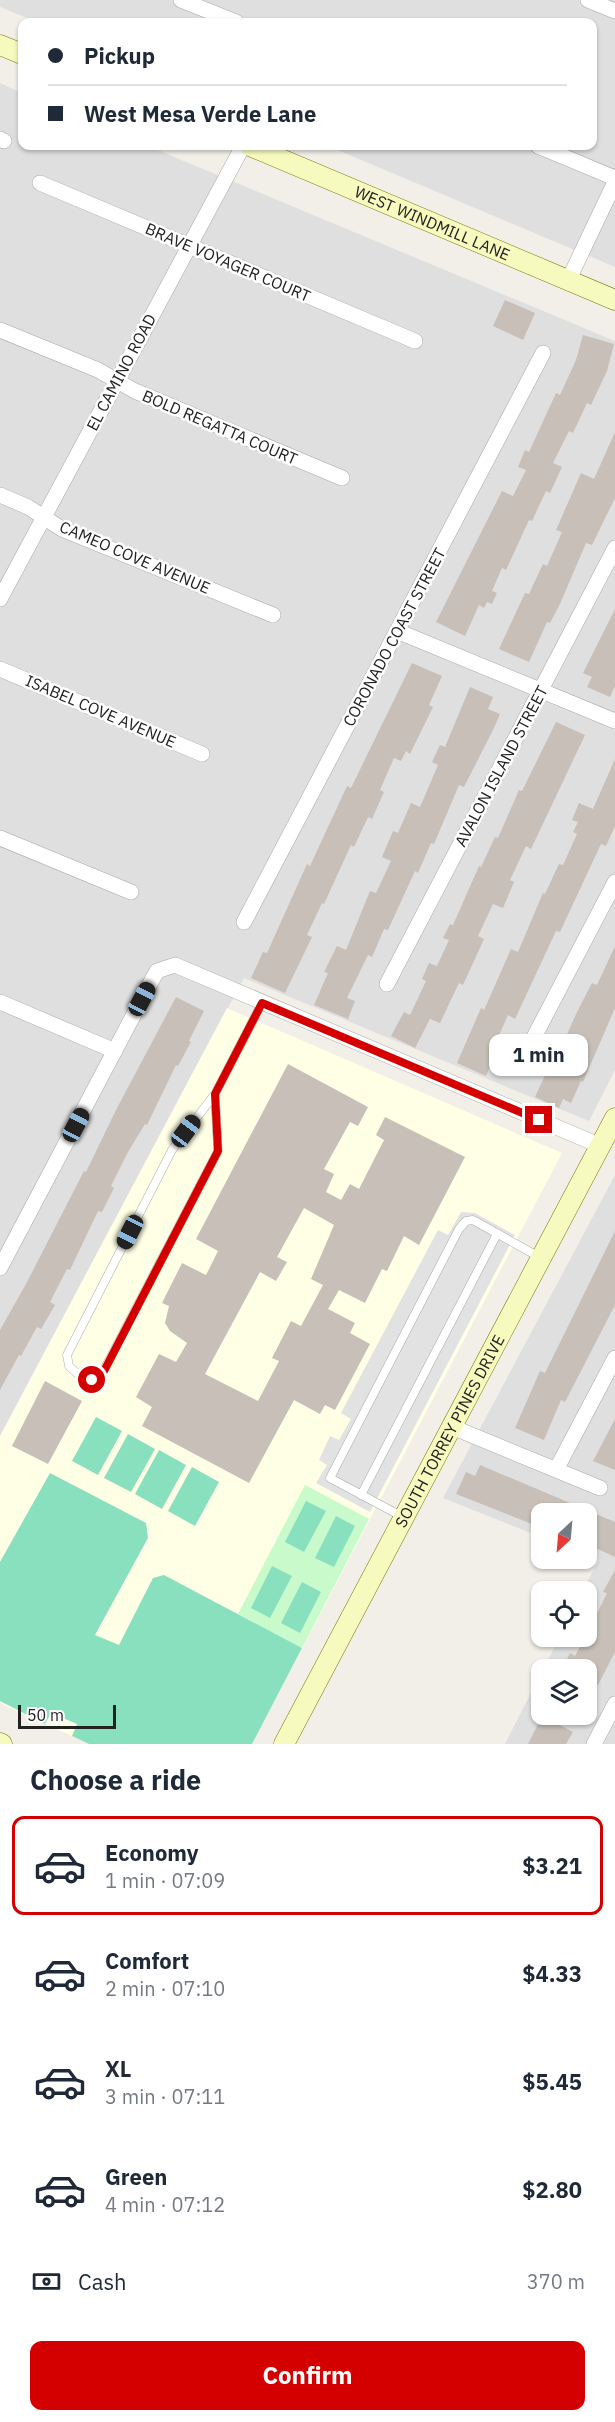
<!DOCTYPE html>
<html lang="en">
<head>
<meta charset="utf-8">
<style>
	:root { --surface:#fff; --page:#f2f2f3; --text:#1f2937; --muted:#747a83; --line:#e0e1e3; --accent:#d40000 }
	body { margin:0; font-family:"IBM Plex Sans",sans-serif; background:var(--page); color:var(--text); height:100vh; display:flex; flex-direction:column; font-size:22px; white-space:nowrap }
	* { box-sizing:border-box; margin:0 }
	p { font-size:20px; color:var(--muted) }
	.icon { flex:none; width:33px; height:33px; fill:none; stroke:currentColor; stroke-width:2; stroke-linecap:round; stroke-linejoin:round }
	.map { position:relative; height:1744px; overflow:hidden }
	.details { display:flex; flex-direction:column; background:var(--surface); flex:1 }
	.details>* { flex:none }
	.banner { position:absolute; left:18px; top:18px; width:579px; height:132px; border-radius:12px; box-shadow:0 2px 4px #0004; display:grid; align-content:center; height:132px; padding:0 30px; background:var(--surface) }
	.needle { width:39px; rotate:206deg }
	.buttons { position:absolute; left:531px; top:1503px; display:grid; gap:12px }
	.buttons a { display:grid; place-items:center; width:66px; height:66px; border-radius:12px; background:var(--surface); box-shadow:0 2px 4px #0004; font-size:30px }
	.scale { position:absolute; left:18px; bottom:15px; width:98px; box-sizing:border-box; padding-left:6px; border:3px solid #222; border-top:0; font-size:16px; line-height:21px; white-space:nowrap; color:#222; -webkit-text-stroke:4px #fff; paint-order:stroke }
	.end { position:absolute; width:27px; height:27px; margin:-14px; border:8px solid #d40000; background:#fff; box-shadow:0 0 0 3px #fff }
	.from { border-radius:50% }
	.bubble { position:absolute; height:42px; border-radius:12px; background:var(--surface); box-shadow:0 2px 4px #0004; font-size:20px; font-weight:700; line-height:42px; text-align:center }
	.car { position:absolute; width:18px; height:36px; margin:-18px -9px; border-radius:8px; box-shadow:0 0 4px 2px #0007; background:linear-gradient(#222 24%,#8ab4d8 0 40%,#222 0 76%,#8ab4d8 0 86%,#222 0) }
	.banner b { display:flex; align-items:center; gap:21px; height:57px; font-size:22px }
	.banner b+b { border-top:2px solid var(--line) }
	.banner i { width:15px; height:15px; background:var(--text) }
	ul { padding:0; list-style:none }
	li { display:flex; align-items:center; gap:18px; height:99px; margin:0 12px 9px; padding:0 18px; border:3px solid transparent; border-radius:12px }
	li div { flex:1 }
	li b { display:block; font-size:22px }
	li em { font-style:normal; font-weight:700 }
	li.on { border-color:var(--accent) }
	li>.icon { width:54px; height:54px; stroke-width:1.5 }
	h2 { padding:0 30px; font-size:27px; line-height:72px }
	.pay { display:flex; align-items:center; gap:15px; height:66px; padding:0 30px; font-size:22px }
	.pay p { margin-inline-start:auto }
	.action { display:flex; gap:12px; margin-top:auto; padding:12px 30px }
	.action a { flex:1; height:69px; border-radius:12px; background:var(--accent); color:#fff; font-size:24px; font-weight:700; line-height:69px; text-align:center }
	.map>svg:first-child { display:block }
	.residential { fill:#e0dfdf }
	.education { fill:#ffffe5 }
	.park { fill:#c8facc }
	.pitch { fill:#88e0be }
	.parking { fill:#e2e2e2 }
	.building { fill:#c7bfb8; fill-rule:evenodd }
	.lines { fill:none; stroke-linecap:round; stroke-linejoin:round }
	.lane-casing { stroke:#a9a9a9; stroke-width:9 }
	.street-casing { stroke:#a9a9a9; stroke-width:16 }
	.secondary-casing { stroke:#707d05; stroke-width:21 }
	.lane { stroke:#fff; stroke-width:8 }
	.street { stroke:#fff; stroke-width:15 }
	.secondary { stroke:#f7fabf; stroke-width:20 }
	.route { stroke:#d40000; stroke-width:8 }
	.labels { text-anchor:middle; dominant-baseline:central; stroke-width:5; stroke-linejoin:round; paint-order:stroke }
	.street-label { font-size:16px; fill:#222; stroke:#fff }
</style>
</head>
<body>
<div class="map">
<svg width="615" height="1744" viewBox="0 0 615 1744">
	<rect width="100%" height="100%" fill="#f2efe9"/>
	<path class="residential" d="M0,0H615V267L328,146H592V22H37L0,7Z
		M0,83L22,93V146H148L615,341V1070L589,1121L244,978L0,1437Z
		M615,1175V1744H505L541,1673L542,1714H586V1670L543,1669L560,1637L586,1636V1592L582,1591L599,1560L587,1554L586,1514H542L541,1537L443,1498Z"/>
	<path class="education" d="M227,1008L562,1153L252,1744H89L0,1703V1436Z"/>
	<path class="park" d="M305,1485L369,1519L302,1648L238,1614Z"/>
	<path class="pitch" d="M96,1417L122,1431L98,1475L72,1461Z
		M128,1434L155,1449L131,1492L104,1478Z
		M159,1450L186,1465L162,1509L135,1494Z
		M192,1467L219,1482L195,1526L168,1511Z
		M50,1473L146,1523L148,1538L95,1635L119,1645L153,1578L164,1575L302,1648L252,1744H89L72,1736L77,1724L51,1713L45,1724L0,1701V1562Z
		M306,1501L326,1511L304,1552L285,1542Z
		M336,1516L355,1526L334,1567L315,1558Z
		M272,1566L292,1576L270,1618L251,1608Z
		M302,1582L321,1592L300,1633L281,1623Z"/>
	<path class="parking" d="M461,1212L475,1213L515,1235L370,1512L316,1483L327,1465L319,1460L330,1436L339,1440L351,1419L341,1413L438,1230L448,1235Z"/>
	<path class="building" d="M505,300L535,313L523,340L493,326Z
		M583,335L614,344L607,371L591,405L587,403L573,433L569,431L553,463L562,467L550,493L546,491L532,521L529,520L506,570L502,568L492,591L497,593L492,604L487,602L484,608L479,605L465,636L436,622L502,491L513,496L526,470L518,467L525,450L529,452L556,393L560,395L576,360Z
		M615,432V498L592,545L586,543L560,604L550,623L547,622L529,662L499,649L525,593L529,594L543,564L547,566L562,532L556,530L581,473L594,479Z
		M615,609V686L610,697L587,687L592,677L583,673Z
		M412,663L442,676L429,705L433,707L410,754L406,751L401,761L394,758L380,790L384,792L372,819L368,817L354,847L351,845L324,904L322,903L307,935L312,937L285,993L251,978L263,952L267,953L307,864L310,866L347,786L351,788Z
		M470,687L493,697L488,709L500,714L494,728L464,787L459,785L434,844L431,843L418,873L415,871L388,930L384,929L372,957L368,955L347,998L355,1001L348,1019L314,1005L328,973L324,972L337,946L346,950L370,891L376,893L391,861L382,857L393,831L398,833L411,803L420,807L438,765L432,762L440,745L445,747Z
		M556,722L585,735L531,849L526,846L510,880L514,882L503,908L493,904L478,936L484,939L463,985L459,983L440,1023L430,1019L415,1048L391,1036L404,1012L410,1015L426,981L422,979L429,963L437,966L449,940L443,938L450,924L453,925L479,866L481,867L495,837L498,838L519,790L522,791Z
		M615,759V826L606,846L601,844L560,932L556,931L515,1019L508,1015L493,1049L497,1051L486,1076L457,1063L481,1008L484,1010L511,949L518,952L543,893L545,894L559,864L563,865L577,834L573,832L578,822L572,820L579,803L593,809Z
		M615,946V1008L583,1082L581,1081L571,1103L563,1099L559,1108L535,1097L547,1071L554,1074L569,1040L565,1039L577,1012L592,983L597,985Z
		M176,997L204,1011L189,1041L191,1042L178,1066L176,1065L147,1125L145,1124L128,1152L111,1186L114,1188L102,1212L98,1211L70,1270L67,1269L50,1302L55,1305L41,1329L37,1327L21,1356L19,1355L0,1390V1330L26,1284L84,1171L86,1172L116,1110Z
		M288,1064L368,1107L358,1126L350,1122L324,1169L334,1174L326,1192L341,1200L350,1184L359,1189L384,1140L376,1135L385,1117L465,1157L419,1245L404,1236L387,1271L382,1269L365,1303L339,1290L328,1309L355,1323L350,1333L370,1344L335,1410L325,1405L320,1414L294,1400L249,1483L142,1426L152,1407L136,1397L159,1354L176,1362L187,1343L170,1331L165,1323L169,1306L162,1303L182,1263L206,1275L218,1251L196,1239ZM304,1208L334,1225L311,1279L323,1285L301,1326L291,1321L272,1358L279,1361L258,1401L205,1374L260,1272L276,1281L287,1262L277,1257Z
		M615,1231V1305L565,1402L561,1400L544,1440L515,1428L540,1371L545,1373Z
		M45,1381L82,1401L48,1464L12,1446Z
		M615,1419V1470L593,1461Z
		M480,1465L615,1522V1557L587,1544V1514H542V1528L456,1494L466,1472L475,1476Z
		M615,1570V1652L598,1685L586,1679V1670H562L570,1653L575,1656L586,1636L607,1593L603,1592Z
		M542,1716L573,1732L566,1744H528Z"/>
	<g class="lines">
		<defs>
			<path id="lane" d="M215,1094L218,1151L104,1370L92,1380L81,1377L69,1366L67,1355L172,1150L215,1094L262,1003
				M361,1495L497,1234
				M403,1517L330,1478L459,1229L466,1221L473,1220L541,1258"/>
			<path id="street" d="M181,0L236,22
				M588,0L615,11
				M0,139L4,141
				M538,146L615,178
				M40,183L415,341
				M568,281L615,182
				M0,330L98,370L135,391L342,478
				M0,495L28,507L62,529L273,615
				M0,599L243,146
				M397,631L615,721
				M0,669L202,754
				M0,838L131,892
				M244,922L543,353
				M387,984L615,548
				M0,1002L115,1051
				M531,1043L615,882
				M0,1268L151,982L157,971L175,965L601,1146
				M452,1427L600,1488
				M557,1468L615,1358
				M594,1744L615,1704"/>
			<g id="secondary">
				<path d="M0,45L22,54"/>
				<path id="s1" d="M250,146L615,300"/>
				<path d="M0,1743L2,1744"/>
				<path id="s2" d="M284,1744L615,1118"/>
			</g>
		</defs>
		<use href="#lane" class="lane-casing"/>
		<use href="#street" class="street-casing"/>
		<use href="#secondary" class="secondary-casing"/>
		<use href="#lane" class="lane"/>
		<use href="#street" class="street"/>
		<use href="#secondary" class="secondary"/>
	</g>
	<g class="lines">
		<path class="route" d="M92,1380L104,1371L218,1151L215,1094L262,1003L539,1120"/>
	</g>
	<g class="labels">
		<g class="street-label">
			<text stroke="none"><textPath href="#s1" startOffset="198">WEST WINDMILL LANE</textPath></text>
			<text transform="translate(228 262) rotate(23)">BRAVE VOYAGER COURT</text>
			<text transform="translate(121 372) rotate(-62)">EL CAMINO ROAD</text>
			<text transform="translate(220 427) rotate(23)">BOLD REGATTA COURT</text>
			<text transform="translate(135 557) rotate(23)">CAMEO COVE AVENUE</text>
			<text transform="translate(394 637) rotate(-62)">CORONADO COAST STREET</text>
			<text transform="translate(101 711) rotate(23)">ISABEL COVE AVENUE</text>
			<text transform="translate(501 766) rotate(-62)">AVALON ISLAND STREET</text>
			<text stroke="none"><textPath href="#s2" startOffset="354">SOUTH TORREY PINES DRIVE</textPath></text>
		</g>
	</g>
</svg>
<div class="buttons">
<a><svg class="needle" viewBox="-14 -14 28 28"><path d="M0-13l5 13h-10z" fill="#e53935"/><path d="M0 13l5-13h-10z" fill="#747a83"/></svg></a>
<a><svg class="icon" aria-label="locate" viewBox="0 0 24 24"><circle cx="12" cy="12" r="6"/><path d="M12 2v4M12 18v4M2 12h4M18 12h4"/></svg></a>
<a><svg class="icon" aria-label="layers" viewBox="0 0 24 24"><path d="M12 4l9 5-9 5-9-5zM3 14l9 5 9-5"/></svg></a>
</div>
<div class="scale">50 m</div>
<i class="end from" style="left:92px;top:1380px"></i>
<i class="end" style="left:539px;top:1120px"></i>
<div class="bubble" style="left:489px;top:1034px;width:99px">1 min</div>
<i class="car" style="left:142px;top:999px;rotate:28deg"></i>
<i class="car" style="left:76px;top:1125px;rotate:28deg"></i>
<i class="car" style="left:186px;top:1131px;rotate:37deg"></i>
<i class="car" style="left:130px;top:1232px;rotate:207deg"></i>
<div class="banner">
<b><i class="from"></i>Pickup</b>
<b><i></i>West Mesa Verde Lane</b>
</div>
</div>
<section class="details">
<h2>Choose a ride</h2>
<ul>
<li class="on"><svg class="icon" aria-label="car" viewBox="0 0 24 24"><path d="M5 17H2v-5l4-1 3-4h7l3 4 3 1v5h-3M9 17h6M6 11h13"/><circle cx="7" cy="17" r="2"/><circle cx="17" cy="17" r="2"/></svg><div><b>Economy</b><p>1 min · 07:09</p></div><em>$3.21</em></li>
<li><svg class="icon" aria-label="car" viewBox="0 0 24 24"><path d="M5 17H2v-5l4-1 3-4h7l3 4 3 1v5h-3M9 17h6M6 11h13"/><circle cx="7" cy="17" r="2"/><circle cx="17" cy="17" r="2"/></svg><div><b>Comfort</b><p>2 min · 07:10</p></div><em>$4.33</em></li>
<li><svg class="icon" aria-label="car" viewBox="0 0 24 24"><path d="M5 17H2v-5l4-1 3-4h7l3 4 3 1v5h-3M9 17h6M6 11h13"/><circle cx="7" cy="17" r="2"/><circle cx="17" cy="17" r="2"/></svg><div><b>XL</b><p>3 min · 07:11</p></div><em>$5.45</em></li>
<li><svg class="icon" aria-label="car" viewBox="0 0 24 24"><path d="M5 17H2v-5l4-1 3-4h7l3 4 3 1v5h-3M9 17h6M6 11h13"/><circle cx="7" cy="17" r="2"/><circle cx="17" cy="17" r="2"/></svg><div><b>Green</b><p>4 min · 07:12</p></div><em>$2.80</em></li>
</ul>
<div class="pay"><svg class="icon" aria-label="cash" viewBox="0 0 24 24"><path d="M3 7h18v10H3z"/><circle cx="12" cy="12" r="2"/></svg>Cash<p>370 m</p></div>
<div class="action"><a>Confirm</a></div>
</section>
</body>
</html>
